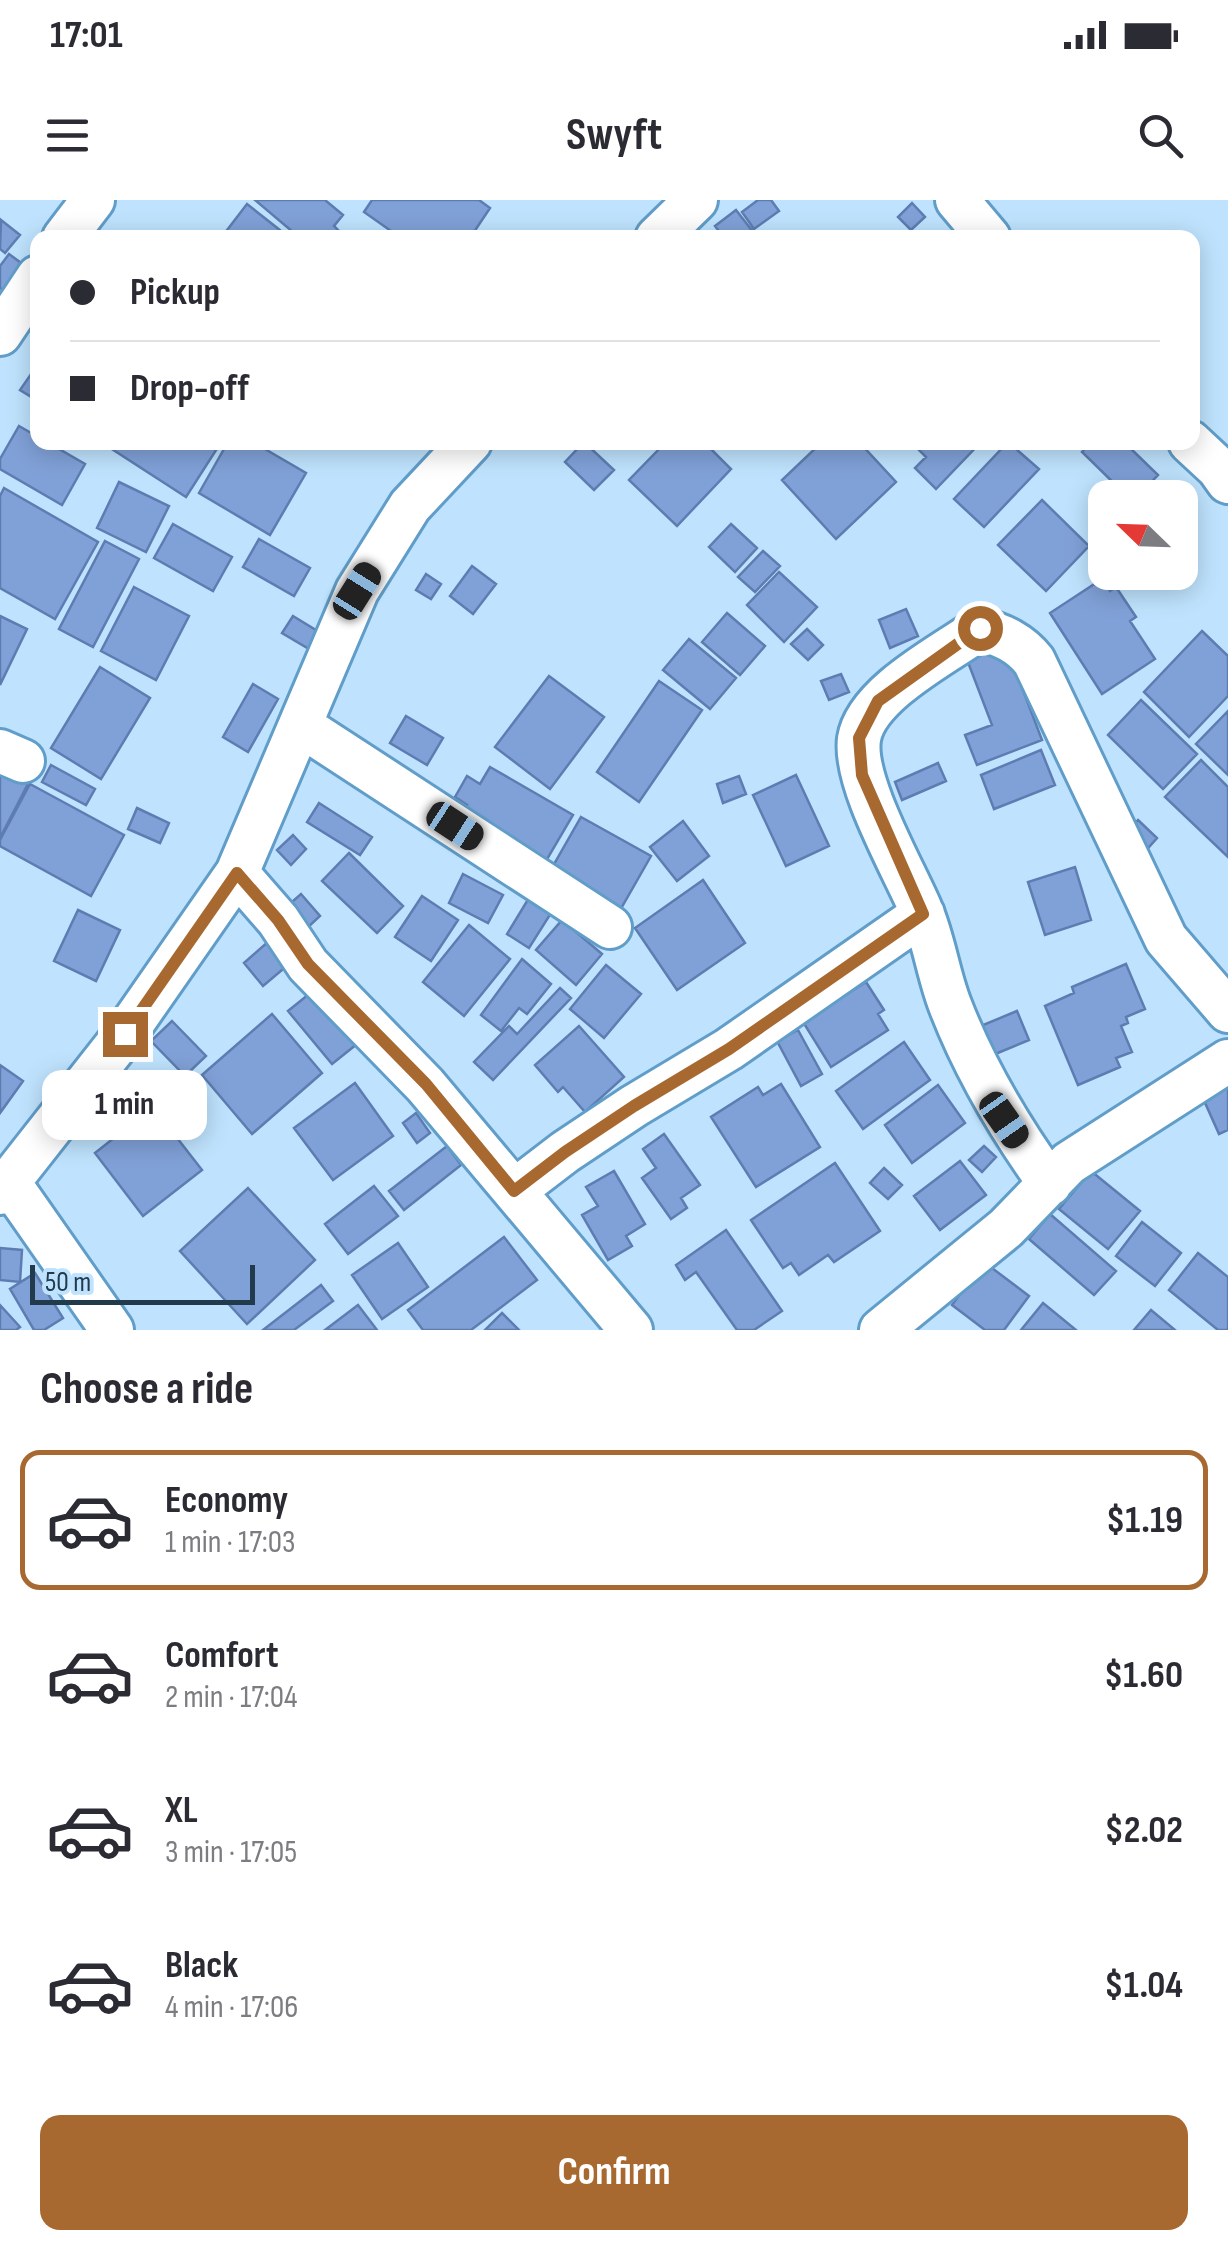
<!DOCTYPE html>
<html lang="en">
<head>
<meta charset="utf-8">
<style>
	:root { --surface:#fff; --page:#f7f7f7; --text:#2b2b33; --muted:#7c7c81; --line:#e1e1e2; --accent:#a7692f }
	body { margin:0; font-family:"Sofia Sans Condensed",sans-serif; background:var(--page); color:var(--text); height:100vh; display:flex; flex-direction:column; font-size:38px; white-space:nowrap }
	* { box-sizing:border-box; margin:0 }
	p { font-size:32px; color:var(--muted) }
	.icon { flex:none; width:55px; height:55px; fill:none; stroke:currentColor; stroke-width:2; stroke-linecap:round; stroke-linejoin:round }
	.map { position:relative; height:1130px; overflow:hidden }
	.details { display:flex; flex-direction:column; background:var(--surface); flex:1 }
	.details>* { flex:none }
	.banner { position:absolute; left:30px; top:30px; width:1170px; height:220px; border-radius:20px; box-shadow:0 5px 25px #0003; display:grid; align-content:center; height:220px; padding:0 40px; background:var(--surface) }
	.needle { width:65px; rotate:293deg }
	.fabs { position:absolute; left:1088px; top:280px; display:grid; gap:20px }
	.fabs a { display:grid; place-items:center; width:110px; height:110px; border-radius:20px; background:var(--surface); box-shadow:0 5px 25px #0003; font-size:50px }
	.scale { position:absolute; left:30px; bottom:25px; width:225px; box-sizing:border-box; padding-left:10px; border:5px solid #213b4d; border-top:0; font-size:28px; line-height:35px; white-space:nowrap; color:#213b4d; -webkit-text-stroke:8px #bfe3fe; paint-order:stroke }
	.end { position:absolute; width:45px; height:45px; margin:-22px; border:12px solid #a7692f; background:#fff; box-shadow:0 0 0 5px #fff }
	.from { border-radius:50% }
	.bubble { position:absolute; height:70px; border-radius:20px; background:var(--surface); box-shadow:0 5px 25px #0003; font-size:32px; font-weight:700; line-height:70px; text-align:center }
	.car { position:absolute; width:30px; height:60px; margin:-30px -15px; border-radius:12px; box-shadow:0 0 8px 2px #0007; background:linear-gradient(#222 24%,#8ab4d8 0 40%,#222 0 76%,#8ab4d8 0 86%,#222 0) }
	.banner b { display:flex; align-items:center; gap:35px; height:95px; font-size:38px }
	.banner b+b { border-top:2px solid var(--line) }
	.banner i { width:25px; height:25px; background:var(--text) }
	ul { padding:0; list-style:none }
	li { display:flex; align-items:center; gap:30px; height:140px; margin:0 20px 15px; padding:0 20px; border:5px solid transparent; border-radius:20px }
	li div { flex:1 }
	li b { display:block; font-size:38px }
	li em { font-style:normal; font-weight:700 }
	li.active { border-color:var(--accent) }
	li>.icon { width:90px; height:90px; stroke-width:1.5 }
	h2 { padding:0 40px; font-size:45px; line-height:120px }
	.button { display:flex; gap:20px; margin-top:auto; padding:20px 40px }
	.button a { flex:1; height:115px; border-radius:20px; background:var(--accent); color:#fff; font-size:40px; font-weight:700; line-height:115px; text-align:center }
	.status { display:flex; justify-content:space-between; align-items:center; height:70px; padding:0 50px; background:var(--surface); direction:ltr }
	.status svg { height:28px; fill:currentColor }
	header { display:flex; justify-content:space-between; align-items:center; height:130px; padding:0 40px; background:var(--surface); font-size:45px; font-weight:700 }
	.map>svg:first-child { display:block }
	.building { fill:#80a1d8; stroke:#5d7db2; stroke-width:2.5 }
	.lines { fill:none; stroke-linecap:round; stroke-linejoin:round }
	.minor-casing { stroke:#609dc8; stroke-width:48 }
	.minor { stroke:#fff; stroke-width:42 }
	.route { stroke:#a7692f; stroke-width:12 }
</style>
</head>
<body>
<div class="status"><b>17:01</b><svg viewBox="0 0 49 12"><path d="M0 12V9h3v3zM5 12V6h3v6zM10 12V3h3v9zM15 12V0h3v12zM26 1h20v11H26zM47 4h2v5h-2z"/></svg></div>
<header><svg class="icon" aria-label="menu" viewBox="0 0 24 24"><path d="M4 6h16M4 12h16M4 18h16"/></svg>Swyft<svg class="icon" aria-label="search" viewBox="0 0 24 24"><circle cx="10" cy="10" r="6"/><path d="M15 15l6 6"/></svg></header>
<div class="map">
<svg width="1228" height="1130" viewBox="0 0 1228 1130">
	<rect width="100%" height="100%" fill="#bfe3fe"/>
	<path class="building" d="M255,0H325L343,15L334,26L342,34L339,38H300Z
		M372,0H479L490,8L470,38H401L364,12Z
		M758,0H771L779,11L754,29L742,12Z
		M912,3L925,17L911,30L898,17Z
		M247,4L290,38H221Z
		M736,10L757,37L756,38H724L715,26Z
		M1,20L20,35L5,53L0,49Z
		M9,54L28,68L9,95L0,88V66Z
		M38,164V201L20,190Z
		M19,226L38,237V242H47L85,264L62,305L0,269V259Z
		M101,242H211L218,247L186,297Z
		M228,242H253L306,273L270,335L199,293Z
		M584,242L614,270L594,290L565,262Z
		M666,242H704L731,269L677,326L629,280Z
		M822,242H859L896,282L836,339L782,280Z
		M911,242H981L936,289L915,268L926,257Z
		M1008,242L1039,269L984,327L954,299Z
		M1091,242H1124L1158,275L1136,298H1129L1082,252Z
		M119,282L169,306L146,352L97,328Z
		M4,288L98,342L55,419L0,388V296Z
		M1042,300L1089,346L1046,391L998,345Z
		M173,324L232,357L213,391L154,358Z
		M731,324L757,348L735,372L709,347Z
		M259,339L310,368L294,396L243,367Z
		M105,341L139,359L93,447L59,429Z
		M763,351L780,366L755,392L738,377Z
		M472,366L496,384L473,414L450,396Z
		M779,372L817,407L784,442L747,405Z
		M426,374L441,384L431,399L416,390Z
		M1102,379L1110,391L1116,387L1136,417L1130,421L1155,459L1102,494L1050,413Z
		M134,387L189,416L156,480L101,451Z
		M906,409L918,436L890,448L879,420Z
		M727,413L765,446L740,475L702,442Z
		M0,416L27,429L0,485Z
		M293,416L319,432L309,449L282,433Z
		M807,429L823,445L808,460L791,444Z
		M1202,431L1228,456V496L1189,537L1144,492Z
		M689,439L736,478L710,509L663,470Z
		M1005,443L1042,540L977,565L965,535L992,525L966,457Z
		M100,467L150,498L101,579L51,548Z
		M841,474L849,492L829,500L821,481Z
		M549,476L604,517L550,589L495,547Z
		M659,481L702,510L639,602L597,572Z
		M253,484L278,499L248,552L223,537Z
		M1141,500L1197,554L1163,589L1108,535Z
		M1228,511V575L1196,544Z
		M406,516L443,538L427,565L390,543Z
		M1041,550L1055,585L994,609L981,575Z
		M0,560L32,576L0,638Z
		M1201,560L1228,587V657L1165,597Z
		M938,563L946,581L902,600L895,582Z
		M51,565L95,589L86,605L42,582Z
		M490,567L573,615L543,666L459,619L467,605L455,597L467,576L480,584Z
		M796,575L829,646L786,666L753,595Z
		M739,576L746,594L723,603L717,584Z
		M30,584L124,635L91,696L0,646V640Z
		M319,603L372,637L360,655L307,622Z
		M137,608L169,623L160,643L128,629Z
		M581,617L651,656L619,712L549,673Z
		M1138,620L1157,638L1142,655L1122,637Z
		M683,621L709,656L677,681L650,647Z
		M293,635L306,649L291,665L277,650Z
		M349,653L403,706L377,733L322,681Z
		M1075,667L1091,720L1045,735L1028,682Z
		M463,674L503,695L488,723L449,703Z
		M703,680L745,743L677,790L635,728Z
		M535,688L558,702L529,748L507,734Z
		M301,694L320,716L305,730L285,708Z
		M422,696L458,720L431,761L395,737Z
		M78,710L120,730L96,781L54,761Z
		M562,720L602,754L576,785L536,750Z
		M469,725L510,759L464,816L423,782Z
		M269,741L289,764L263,786L244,763Z
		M522,759L551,784L527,814L519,808L501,831L481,815Z
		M1126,764L1145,809L1126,817L1128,823L1121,826L1132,852L1116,858L1120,867L1078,885L1045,806L1074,793L1072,787Z
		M606,765L641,794L604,838L570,809Z
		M866,782L884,810L878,814L888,830L831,867L803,822Z
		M560,788L571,798L493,880L474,862L509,826L517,834Z
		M314,790L357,844L332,864L288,811Z
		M1017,811L1029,840L988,857L976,828Z
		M272,814L322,873L252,934L202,875Z
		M172,821L206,856L185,876L151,841Z
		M579,826L624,877L585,912L563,887L558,892L535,865Z
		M798,830L822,874L801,886L777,841Z
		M904,842L930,880L863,929L836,891Z
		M0,865L23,881L0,913Z
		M1228,873V930L1219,934L1198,887Z
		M355,883L393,936L333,980L294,928Z
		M781,884L820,947L756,987L711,917L758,887L763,895Z
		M938,885L965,923L912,963L885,925Z
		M153,907L202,970L143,1016L95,953Z
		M416,913L430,933L417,943L403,923Z
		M664,934L700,985L681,998L687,1008L671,1019L642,978L656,968L643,949Z
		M447,946L461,965L404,1010L389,991Z
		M984,946L996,957L982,972L969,960Z
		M960,961L986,995L940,1030L914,996Z
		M835,963L880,1031L834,1062L828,1055L799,1075L791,1063L783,1068L751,1020Z
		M884,968L902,985L888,999L870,983Z
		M614,971L645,1024L626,1036L632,1046L608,1060L582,1015L598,1006L586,987Z
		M1091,971L1140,1011L1108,1049L1059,1009Z
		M374,986L398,1016L348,1054L325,1024Z
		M248,988L315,1060L247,1124L180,1051Z
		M1050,1014L1116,1071L1094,1095L1029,1039Z
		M1142,1022L1181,1053L1155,1086L1116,1056Z
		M726,1030L782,1111L754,1130H737L696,1072L685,1080L676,1065Z
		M504,1037L537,1080L471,1130H423L408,1110Z
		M398,1043L428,1087L382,1119L352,1075Z
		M0,1048L22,1050L20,1082L0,1080Z
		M1198,1053L1228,1077V1130H1218L1169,1090Z
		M984,1062L1029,1096L1004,1130H985L952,1105Z
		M35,1073L63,1118L44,1130H34L10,1089Z
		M321,1085L333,1101L294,1130H263Z
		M1043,1103L1076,1130H1021Z
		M0,1105L20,1127L16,1130H0Z
		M358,1105L377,1130H325Z
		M1151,1110L1175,1130H1134Z
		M502,1113L519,1130H485Z"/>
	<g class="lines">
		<defs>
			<path id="minor" d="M957,0L989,38
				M64,38L93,0
				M657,38L696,0
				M0,134L38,77
				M1190,242L1218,268L1228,282
				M300,525L610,727
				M0,551L23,561
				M237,673L278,720L308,765L425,885L631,1130
				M10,984L112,1130
				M1050,984C1009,927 975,870 950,805C938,774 934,740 921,710C903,668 853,582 859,539C866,494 944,454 980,429C1002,435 1020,443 1034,461L1166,739L1228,811
				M514,991L565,952L634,906L729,849L923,714
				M0,993L125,834L237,673L357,391L410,306L470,242
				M881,1130L1006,1028L1069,963L1228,861"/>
		</defs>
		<use href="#minor" class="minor-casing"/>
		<use href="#minor" class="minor"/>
	</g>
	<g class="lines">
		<path class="route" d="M125,834L237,673L278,720L308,764L426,884L514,991L565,952L634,906L729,849L923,714L862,575L859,538L878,501L980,428"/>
	</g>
</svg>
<div class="fabs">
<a><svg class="needle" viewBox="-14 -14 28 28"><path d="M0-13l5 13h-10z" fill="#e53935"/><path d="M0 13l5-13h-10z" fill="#7c7c81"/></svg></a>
</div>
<div class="scale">50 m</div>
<i class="end from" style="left:980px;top:428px"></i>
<i class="end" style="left:125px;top:834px"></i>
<div class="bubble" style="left:42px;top:870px;width:165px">1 min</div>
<i class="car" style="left:357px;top:391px;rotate:32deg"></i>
<i class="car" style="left:455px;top:626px;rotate:123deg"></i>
<i class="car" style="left:1004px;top:920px;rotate:145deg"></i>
<div class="banner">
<b><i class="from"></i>Pickup</b>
<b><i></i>Drop-off</b>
</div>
</div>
<section class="details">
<h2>Choose a ride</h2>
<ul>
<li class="active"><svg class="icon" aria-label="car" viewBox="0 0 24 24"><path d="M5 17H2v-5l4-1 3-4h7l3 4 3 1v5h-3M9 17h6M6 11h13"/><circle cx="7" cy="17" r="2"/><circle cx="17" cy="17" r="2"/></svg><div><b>Economy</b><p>1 min · 17:03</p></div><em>$1.19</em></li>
<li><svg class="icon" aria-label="car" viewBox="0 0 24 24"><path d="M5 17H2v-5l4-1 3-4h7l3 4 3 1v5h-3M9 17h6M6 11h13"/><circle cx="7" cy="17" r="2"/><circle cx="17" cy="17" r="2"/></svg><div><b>Comfort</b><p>2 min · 17:04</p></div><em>$1.60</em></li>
<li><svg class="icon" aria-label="car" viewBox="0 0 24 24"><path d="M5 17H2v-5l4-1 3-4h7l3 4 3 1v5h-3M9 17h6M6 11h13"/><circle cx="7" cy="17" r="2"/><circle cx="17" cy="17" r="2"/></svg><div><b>XL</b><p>3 min · 17:05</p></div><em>$2.02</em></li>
<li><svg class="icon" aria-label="car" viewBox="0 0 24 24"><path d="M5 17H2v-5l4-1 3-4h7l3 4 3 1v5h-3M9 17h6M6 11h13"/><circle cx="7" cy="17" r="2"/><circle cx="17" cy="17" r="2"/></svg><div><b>Black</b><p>4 min · 17:06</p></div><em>$1.04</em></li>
</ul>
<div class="button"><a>Confirm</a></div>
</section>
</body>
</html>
